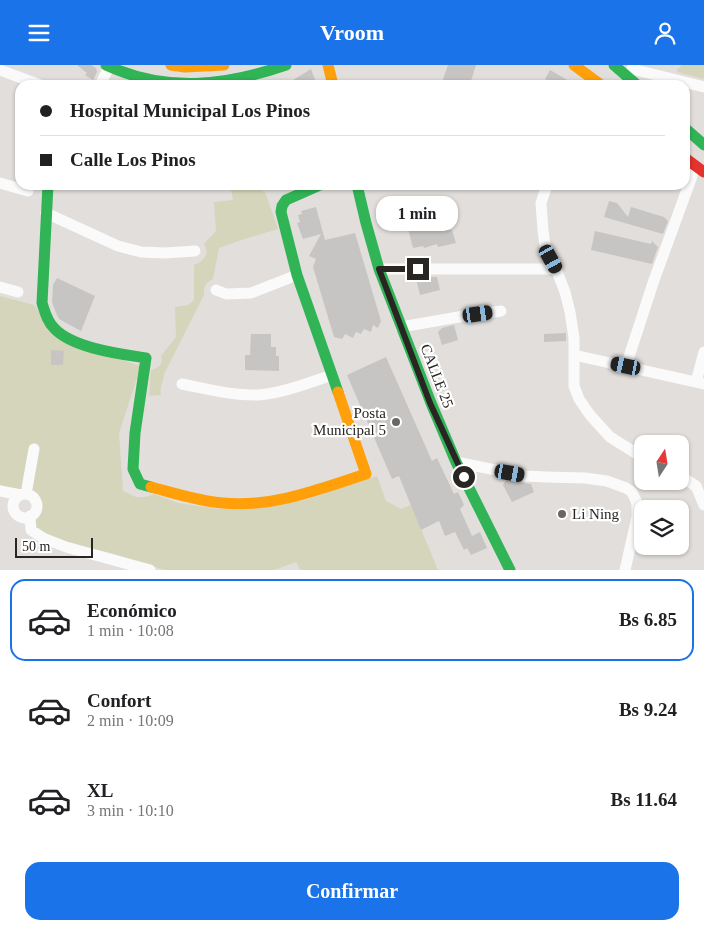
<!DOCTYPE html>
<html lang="es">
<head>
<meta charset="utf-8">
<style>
	:root { --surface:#fff; --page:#f2f2f2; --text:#202124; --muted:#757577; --line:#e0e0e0; --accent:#1a73e8 }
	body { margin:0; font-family:"Times New Roman",serif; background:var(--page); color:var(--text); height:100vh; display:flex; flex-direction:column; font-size:19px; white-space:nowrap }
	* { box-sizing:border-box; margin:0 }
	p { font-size:16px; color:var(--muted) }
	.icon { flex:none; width:28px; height:28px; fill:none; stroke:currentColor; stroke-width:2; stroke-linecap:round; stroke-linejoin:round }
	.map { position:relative; height:505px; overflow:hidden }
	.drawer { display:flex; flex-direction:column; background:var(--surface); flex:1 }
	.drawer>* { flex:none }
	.guide { position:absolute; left:15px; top:15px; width:675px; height:110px; border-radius:15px; box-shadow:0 1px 4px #0004; display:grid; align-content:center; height:110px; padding:0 25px; background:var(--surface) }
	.needle { width:32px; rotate:12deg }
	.tools { position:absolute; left:634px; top:370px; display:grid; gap:10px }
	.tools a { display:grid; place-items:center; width:55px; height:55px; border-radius:10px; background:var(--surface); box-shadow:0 1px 4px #0004; font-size:25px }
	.scale { position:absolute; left:15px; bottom:12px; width:78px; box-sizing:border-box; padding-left:5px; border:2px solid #282523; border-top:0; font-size:14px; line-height:18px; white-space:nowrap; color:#282523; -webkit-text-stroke:4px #fff; paint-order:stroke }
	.end { position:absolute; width:22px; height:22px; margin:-11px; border:6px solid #282523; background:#fff; box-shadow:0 0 0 2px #fff }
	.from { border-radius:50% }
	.bubble { position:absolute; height:35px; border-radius:15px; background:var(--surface); box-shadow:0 1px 4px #0004; font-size:16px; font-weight:700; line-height:35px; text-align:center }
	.car { position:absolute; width:15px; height:30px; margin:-15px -8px; border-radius:6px; box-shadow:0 0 4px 1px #0007; background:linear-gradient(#222 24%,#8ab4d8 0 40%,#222 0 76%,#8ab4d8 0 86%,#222 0) }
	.guide b { display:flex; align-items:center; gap:18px; height:48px; font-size:19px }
	.guide b+b { border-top:1px solid var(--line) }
	.guide i { width:12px; height:12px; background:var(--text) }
	ul { padding:9px 0 0; list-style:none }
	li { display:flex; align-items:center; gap:15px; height:82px; margin:0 10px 8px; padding:0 15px; border:2px solid transparent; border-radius:15px }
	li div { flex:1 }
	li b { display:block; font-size:19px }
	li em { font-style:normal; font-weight:700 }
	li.on { border-color:var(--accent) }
	li>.icon { width:45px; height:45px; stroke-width:1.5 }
	.button { display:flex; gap:10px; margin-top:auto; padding:10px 25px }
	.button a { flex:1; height:58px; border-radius:15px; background:var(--accent); color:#fff; font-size:20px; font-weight:700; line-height:58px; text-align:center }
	header { display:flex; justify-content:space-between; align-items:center; height:65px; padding:0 25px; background:var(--accent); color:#fff; font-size:22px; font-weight:700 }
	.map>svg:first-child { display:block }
	.green { fill:#d5d5bc }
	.building { fill:#c7c5c3 }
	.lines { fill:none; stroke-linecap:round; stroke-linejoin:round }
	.street { stroke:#fafafa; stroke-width:11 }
	.fast { stroke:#30b455; stroke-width:11 }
	.slow { stroke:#ff9f0a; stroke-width:11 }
	.jam { stroke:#e5322d; stroke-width:11 }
	.route { stroke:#282523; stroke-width:6 }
	.poi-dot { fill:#696663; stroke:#fff; stroke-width:2 }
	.labels { text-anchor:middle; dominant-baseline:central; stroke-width:4.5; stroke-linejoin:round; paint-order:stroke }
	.street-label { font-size:15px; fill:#282523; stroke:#fff }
	.poi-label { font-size:15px; fill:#282523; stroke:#fff; text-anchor:end }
</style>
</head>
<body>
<header><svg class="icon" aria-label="menu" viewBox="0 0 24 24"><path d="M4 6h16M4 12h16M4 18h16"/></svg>Vroom<svg class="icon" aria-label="person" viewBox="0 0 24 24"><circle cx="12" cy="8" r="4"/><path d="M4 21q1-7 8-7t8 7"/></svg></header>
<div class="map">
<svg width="704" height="505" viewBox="0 0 704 505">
	<rect width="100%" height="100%" fill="#e1dedb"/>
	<path class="green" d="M682,0H704V14L677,7L678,3H679Z
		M230,120H258L260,125L265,127L278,164L238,176L219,183L213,214C206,217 203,222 204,230L164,309C164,317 159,321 161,330L149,331L151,305C159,303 164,299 161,291L176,272L175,242L188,240L194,235V200C204,196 210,190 204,179L216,166L214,137L233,135Z
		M0,231L34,240L46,257L109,291L141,301L119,368L123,426L136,432H146L154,429L178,438L218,444L305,435L377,411L386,436L401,444L411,440L438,505H300L296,497L274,505H165L111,488L60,476L36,462L34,454C40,449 43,445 41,437C39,424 27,424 16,424C11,424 5,422 0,420Z"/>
	<path class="building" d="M77,0H91L96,3L97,7L93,15L85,10L87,8Z
		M448,0H476L470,19L459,15L457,20H441Z
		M311,4L317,20H285Z
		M550,5L576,20H555L545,14Z
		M609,136L617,138L628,152L631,142L664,152L668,156L663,169L604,152Z
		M316,142L325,175L355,168L381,256L378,263L373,260L371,267L364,264L361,269L356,267L353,273L345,269L342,274L334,272L313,202L316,194L309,191L321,169L303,174L297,158L300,157L298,150L302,149L301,146Z
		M445,153L449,165H452L456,178L438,182L437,179L424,183L423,181L413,183L407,160L422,156L423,159Z
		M595,166L651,179L652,176L658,182L652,199L591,185Z
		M425,212H437L440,225L420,230L416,214Z
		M57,213L95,231L81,266L59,254L56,248L52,237L53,220Z
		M454,260L458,275L442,280L438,267L442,263Z
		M566,268V276L544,277V269Z
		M251,269H271V282H276V291H279V306L245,305V290H250Z
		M51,285L64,286L63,300H51Z
		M386,292L432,396L437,393L454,429L458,427L464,440L460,444L472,471L480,467L487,483L471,490L467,483L464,485L455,467L445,471L439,456L421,465L399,411L392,414L347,310Z
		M506,415L531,419L534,427L512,437L503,420Z"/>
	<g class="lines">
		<path class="street" d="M632,4L704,22
			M0,5L40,20
			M100,20L110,0
			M0,118L28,126
			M547,120L541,138L543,165L545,181L556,204L565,227L570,247L574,273V321L579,334L590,350L610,372L642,392
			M46,148L118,181L141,187L165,188L195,186
			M379,204H556
			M0,222L18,227
			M216,225L226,229L251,228L297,210
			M401,262L464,251L501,246
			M574,290L704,319
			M626,301L653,218L692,111V99
			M696,317L704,287
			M182,319C207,324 233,331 258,330C283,328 308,318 332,310
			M456,397L525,411L546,412L585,413L607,416L626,423L632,427L637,438V452L625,505
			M680,411L696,421L704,440
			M0,426L21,430
			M26,429L34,384
			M13 441a12 12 0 1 1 24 0a12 12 0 1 1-24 0Z
			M30,451L31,465L43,473L66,482L150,505"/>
		<path class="fast" d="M106,0C166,28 225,21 286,0
			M614,0L637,20
			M685,63L704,80
			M48,120L42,238C45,247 47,256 54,263C72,283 120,289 146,293L135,368L133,404L140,419L151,422
			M320,120L286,135L282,141L281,147L297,210L338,327
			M357,120L366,158L379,204L431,338L456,397L510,505"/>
		<path class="slow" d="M171,0L185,2L224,0
			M328,0L333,20
			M574,0L601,20
			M151,422C174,428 198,436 223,438C272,443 320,424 366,409L338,327"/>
		<path class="jam" d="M685,93L704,107"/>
	</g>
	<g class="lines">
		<path class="route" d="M418,204H379L430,338L464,412"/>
	</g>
	<g class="poi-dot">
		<circle cx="396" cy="357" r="5"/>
		<circle cx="562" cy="449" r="5"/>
	</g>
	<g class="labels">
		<g class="street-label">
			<text transform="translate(437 311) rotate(69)">CALLE 25</text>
		</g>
		<g class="poi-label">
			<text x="386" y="348">Posta<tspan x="386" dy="17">Municipal 5</tspan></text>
			<text x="572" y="449" text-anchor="start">Li Ning</text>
		</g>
	</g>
</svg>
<div class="tools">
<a><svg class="needle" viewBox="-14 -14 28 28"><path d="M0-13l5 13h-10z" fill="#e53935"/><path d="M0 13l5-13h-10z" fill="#757577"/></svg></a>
<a><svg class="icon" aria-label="layers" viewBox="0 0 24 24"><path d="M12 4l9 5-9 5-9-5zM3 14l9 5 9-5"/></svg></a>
</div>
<div class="scale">50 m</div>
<i class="end from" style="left:464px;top:412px"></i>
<i class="end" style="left:418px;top:204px"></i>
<div class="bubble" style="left:376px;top:131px;width:82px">1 min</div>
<i class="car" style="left:551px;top:194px;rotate:151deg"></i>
<i class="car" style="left:478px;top:249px;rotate:82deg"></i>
<i class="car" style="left:626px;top:301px;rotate:282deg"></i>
<i class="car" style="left:510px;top:408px;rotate:100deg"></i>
<div class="guide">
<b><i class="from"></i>Hospital Municipal Los Pinos</b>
<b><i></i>Calle Los Pinos</b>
</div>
</div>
<section class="drawer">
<ul>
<li class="on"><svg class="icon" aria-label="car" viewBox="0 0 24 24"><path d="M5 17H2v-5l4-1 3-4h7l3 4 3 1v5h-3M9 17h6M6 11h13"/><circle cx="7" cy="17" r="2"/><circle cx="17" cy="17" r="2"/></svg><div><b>Económico</b><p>1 min · 10:08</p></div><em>Bs 6.85</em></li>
<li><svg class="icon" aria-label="car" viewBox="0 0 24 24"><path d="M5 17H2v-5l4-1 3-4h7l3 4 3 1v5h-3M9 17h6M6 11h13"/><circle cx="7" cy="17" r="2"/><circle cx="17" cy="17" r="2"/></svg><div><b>Confort</b><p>2 min · 10:09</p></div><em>Bs 9.24</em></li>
<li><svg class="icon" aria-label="car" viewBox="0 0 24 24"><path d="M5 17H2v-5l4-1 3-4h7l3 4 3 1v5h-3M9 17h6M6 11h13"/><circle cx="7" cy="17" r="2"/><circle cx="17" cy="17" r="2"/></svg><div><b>XL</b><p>3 min · 10:10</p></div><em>Bs 11.64</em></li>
</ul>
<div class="button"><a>Confirmar</a></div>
</section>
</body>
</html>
